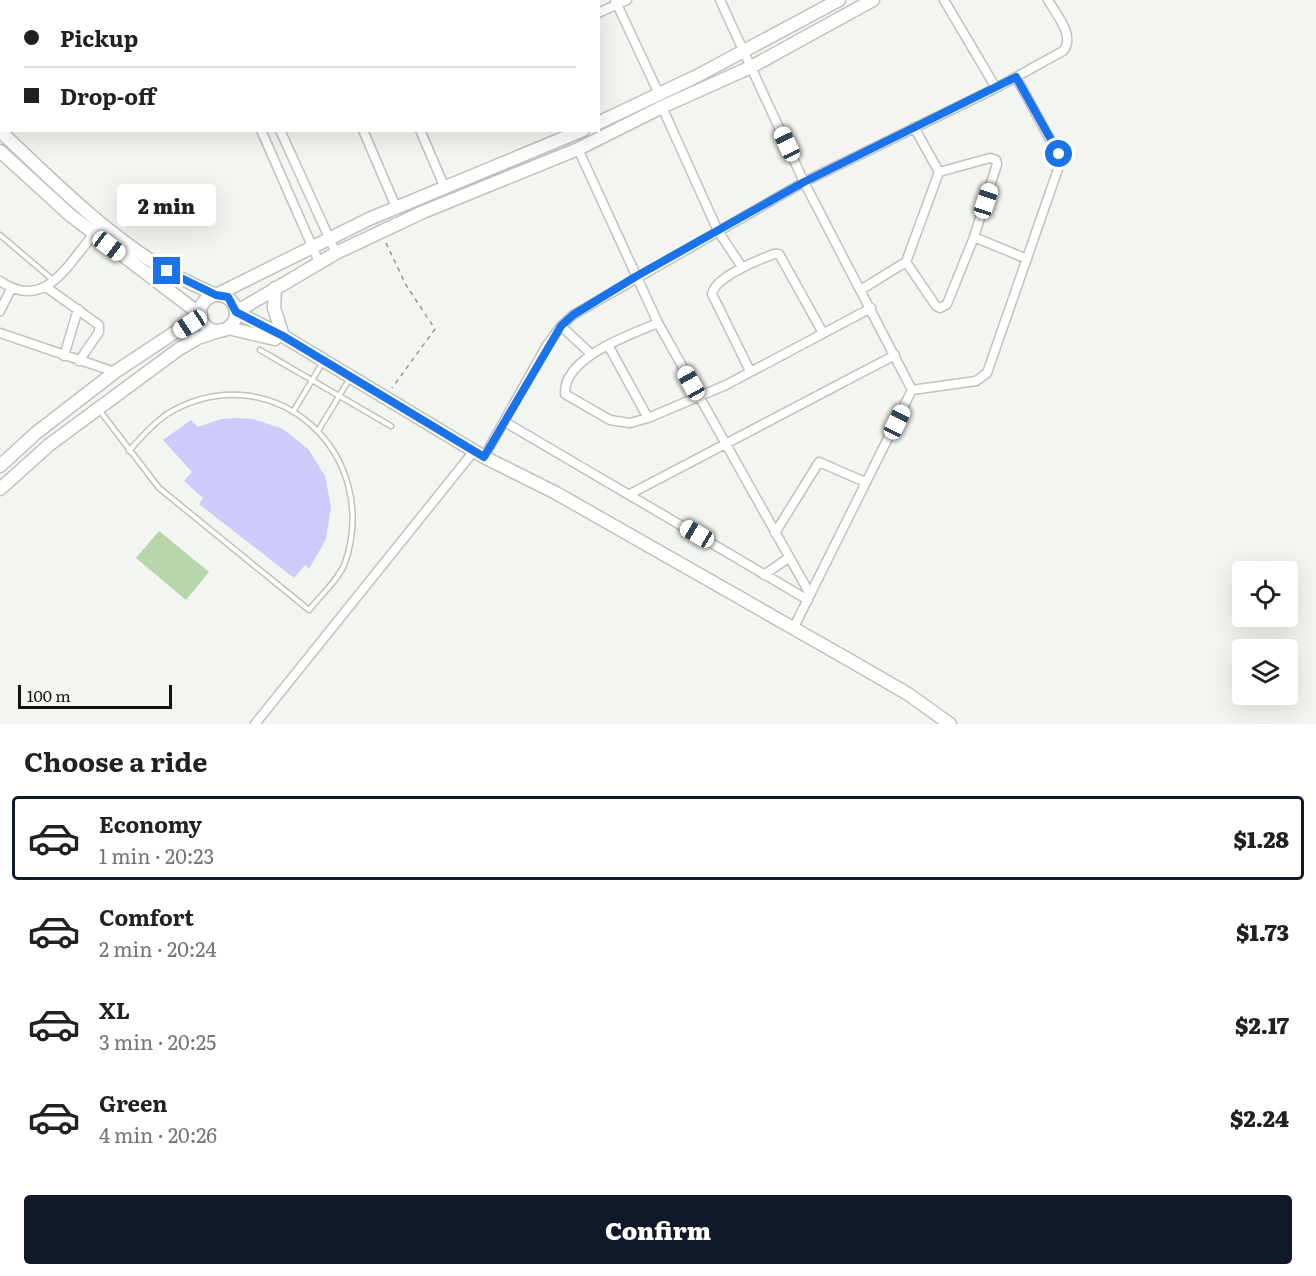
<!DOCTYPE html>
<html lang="en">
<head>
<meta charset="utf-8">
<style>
	:root { --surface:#fff; --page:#f6f6f6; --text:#202124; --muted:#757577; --line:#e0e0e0; --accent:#111827 }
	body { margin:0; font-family:Literata,serif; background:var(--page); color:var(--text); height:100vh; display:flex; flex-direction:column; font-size:22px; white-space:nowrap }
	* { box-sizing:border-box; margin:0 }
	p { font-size:20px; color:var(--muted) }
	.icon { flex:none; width:33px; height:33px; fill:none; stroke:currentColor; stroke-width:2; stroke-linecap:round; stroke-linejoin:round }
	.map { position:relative; height:724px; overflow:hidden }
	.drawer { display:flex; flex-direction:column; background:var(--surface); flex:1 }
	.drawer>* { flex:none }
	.top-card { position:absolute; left:0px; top:0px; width:600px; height:132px; box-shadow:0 6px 24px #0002; display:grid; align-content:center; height:132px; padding:0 24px; background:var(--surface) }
	.tools { position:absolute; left:1232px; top:561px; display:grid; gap:12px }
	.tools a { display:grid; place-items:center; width:66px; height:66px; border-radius:6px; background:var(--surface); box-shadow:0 6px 24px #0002; font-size:30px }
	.scale { position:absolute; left:18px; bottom:15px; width:154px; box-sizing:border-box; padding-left:6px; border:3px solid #111211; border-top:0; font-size:16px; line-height:21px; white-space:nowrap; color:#111211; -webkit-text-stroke:4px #f2f5f0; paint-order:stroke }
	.end { position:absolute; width:27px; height:27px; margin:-14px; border:8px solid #1a73e8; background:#fff; box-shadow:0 0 0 3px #fff }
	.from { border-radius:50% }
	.bubble { position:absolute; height:42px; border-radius:6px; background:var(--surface); box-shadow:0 6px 24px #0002; font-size:20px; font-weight:800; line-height:42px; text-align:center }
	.car { position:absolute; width:18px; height:36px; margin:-18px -9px; border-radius:8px; box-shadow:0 0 4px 2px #0007; background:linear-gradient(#fff 24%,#345 0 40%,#fff 0 76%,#345 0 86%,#fff 0) }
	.top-card b { display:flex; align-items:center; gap:21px; height:57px; font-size:22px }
	.top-card b+b { border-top:2px solid var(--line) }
	.top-card i { width:15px; height:15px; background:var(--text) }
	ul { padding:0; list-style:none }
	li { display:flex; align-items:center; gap:18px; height:84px; margin:0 12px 9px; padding:0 12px; border:3px solid transparent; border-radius:6px }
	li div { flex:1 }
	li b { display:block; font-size:22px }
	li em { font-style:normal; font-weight:800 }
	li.on { border-color:var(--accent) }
	li>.icon { width:54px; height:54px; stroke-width:1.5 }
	h2 { padding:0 24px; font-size:27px; line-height:72px }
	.action { display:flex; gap:12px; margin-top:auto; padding:12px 24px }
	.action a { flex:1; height:69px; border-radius:6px; background:var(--accent); color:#fff; font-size:24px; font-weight:800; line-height:69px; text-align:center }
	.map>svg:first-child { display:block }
	.green { fill:#b7d6ab }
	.building { fill:#cccbf9 }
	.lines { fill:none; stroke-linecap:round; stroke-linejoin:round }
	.lane-casing { stroke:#bfc2bd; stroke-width:7 }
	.street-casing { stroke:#bfc2bd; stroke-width:11 }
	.secondary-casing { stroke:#bfc2bd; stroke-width:15 }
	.path { stroke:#979a96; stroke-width:1.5; stroke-dasharray:4.5 4.5; stroke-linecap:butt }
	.lane { stroke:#fff; stroke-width:4 }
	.street { stroke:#fff; stroke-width:8 }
	.secondary { stroke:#fff; stroke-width:12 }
	.route { stroke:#1a73e8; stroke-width:8 }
</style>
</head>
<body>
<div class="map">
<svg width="1316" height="724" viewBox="0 0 1316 724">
	<rect width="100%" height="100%" fill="#f2f5f0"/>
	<path class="green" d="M159,531L209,572L186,600L136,558Z"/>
	<path class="building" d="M237,418L253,419L283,429L308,449L325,476L331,507L326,539L309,569L305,565L294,578L199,504L203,498L184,481L192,472L163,440L191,420L198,427L221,419Z"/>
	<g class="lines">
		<defs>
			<path id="lane" d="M0,235L53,280
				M260,350L391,426
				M100,411L159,488L309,610C320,596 339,579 345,563C382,454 276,355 172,411C156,420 141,437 129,451
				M293,412L323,362
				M318,431L350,378"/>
			<path id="street" d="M203,0V2
				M222,0L223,2
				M304,0V2
				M362,0V2
				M511,0L512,2
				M615,0L659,94
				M720,0L804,182L912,390
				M944,0L996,88
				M598,13L627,0
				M662,107L718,231L742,267
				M914,127L939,172
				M261,130L319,262
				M280,130L336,253
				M363,130L396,207
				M420,130L445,188
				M578,149L658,323L810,594
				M906,262L936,306L940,308L947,304L974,237
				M0,281C45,312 67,265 94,234
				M46,287L99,325V332L79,361
				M862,289L906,262L939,172L990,158L996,160L997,164L974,237L1027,259
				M0,311L11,289
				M658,323C632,334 563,357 565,394L610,420L630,423L648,418L726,385L871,308
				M561,326L590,353
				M0,333L115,372
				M608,345L648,418
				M64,356L78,309
				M750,371L712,294C715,277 758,260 774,254H779L823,333
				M912,390L976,381L987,373L1058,169V154L1016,77
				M505,422L808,600
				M484,457L547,345L561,326L573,315L804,182L996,88L1063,51C1076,37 1056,14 1048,0
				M630,494L895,355
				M775,533L819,462L865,482
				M764,575L788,558
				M793,629L912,390
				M255,724L474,451"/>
			<path id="secondary" d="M598,123L697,76L839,0
				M0,131C52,180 105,234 166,270C182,280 199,287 216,295L369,219L583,130
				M0,151L70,215L201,315L115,372L36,433L0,466
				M275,288L274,308L283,336
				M200 313a18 18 0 1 1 36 0a18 18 0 1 1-36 0Z
				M236,312L283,336L484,457L556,493L851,661L908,694L950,724
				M236,312L336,253L423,212L578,149L662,107L751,67L873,0
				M228,328L275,339
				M0,489L49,445L179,349L198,338L222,330"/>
		</defs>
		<use href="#lane" class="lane-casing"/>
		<use href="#street" class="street-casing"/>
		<use href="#secondary" class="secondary-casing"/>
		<path class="path" d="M99,2L103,0
			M0,24H2
			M386,243L406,285L435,329L392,388"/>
		<use href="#lane" class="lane"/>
		<use href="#street" class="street"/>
		<use href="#secondary" class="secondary"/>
	</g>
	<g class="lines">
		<path class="route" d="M167,271L216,295L228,297L236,312L283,336L484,457L561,326L573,315L635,277L804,182L1016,77L1059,154"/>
	</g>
</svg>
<div class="tools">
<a><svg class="icon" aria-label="locate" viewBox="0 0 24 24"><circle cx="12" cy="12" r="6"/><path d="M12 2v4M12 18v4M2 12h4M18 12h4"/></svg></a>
<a><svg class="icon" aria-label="layers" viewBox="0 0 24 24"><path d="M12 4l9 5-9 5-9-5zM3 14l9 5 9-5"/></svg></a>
</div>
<div class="scale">100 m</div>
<i class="end from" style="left:1059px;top:154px"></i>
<i class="end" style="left:167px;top:271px"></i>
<div class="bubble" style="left:117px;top:184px;width:99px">2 min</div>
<i class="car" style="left:787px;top:144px;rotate:335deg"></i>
<i class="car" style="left:986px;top:201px;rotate:18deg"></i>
<i class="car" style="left:109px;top:246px;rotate:127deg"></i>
<i class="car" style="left:190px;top:324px;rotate:237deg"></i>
<i class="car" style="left:691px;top:383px;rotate:331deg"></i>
<i class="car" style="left:897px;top:422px;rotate:26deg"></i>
<i class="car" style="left:697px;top:534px;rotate:300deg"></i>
<div class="top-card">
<b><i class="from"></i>Pickup</b>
<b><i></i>Drop-off</b>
</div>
</div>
<section class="drawer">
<h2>Choose a ride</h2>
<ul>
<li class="on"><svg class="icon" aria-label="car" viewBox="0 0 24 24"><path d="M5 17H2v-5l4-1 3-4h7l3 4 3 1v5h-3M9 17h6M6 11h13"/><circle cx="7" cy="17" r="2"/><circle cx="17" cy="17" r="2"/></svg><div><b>Economy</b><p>1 min · 20:23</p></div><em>$1.28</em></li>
<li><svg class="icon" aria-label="car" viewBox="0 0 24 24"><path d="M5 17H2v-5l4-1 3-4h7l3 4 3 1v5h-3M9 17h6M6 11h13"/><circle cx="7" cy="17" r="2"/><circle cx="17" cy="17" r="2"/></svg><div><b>Comfort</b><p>2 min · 20:24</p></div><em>$1.73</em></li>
<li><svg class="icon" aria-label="car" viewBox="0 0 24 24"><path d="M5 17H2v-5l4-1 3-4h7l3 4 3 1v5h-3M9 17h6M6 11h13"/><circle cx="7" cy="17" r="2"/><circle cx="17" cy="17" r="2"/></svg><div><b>XL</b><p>3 min · 20:25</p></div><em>$2.17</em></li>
<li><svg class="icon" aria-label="car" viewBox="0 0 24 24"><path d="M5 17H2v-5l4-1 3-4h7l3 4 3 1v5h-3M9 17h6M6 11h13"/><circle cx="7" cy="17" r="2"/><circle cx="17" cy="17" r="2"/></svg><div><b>Green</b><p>4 min · 20:26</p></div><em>$2.24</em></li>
</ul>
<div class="action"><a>Confirm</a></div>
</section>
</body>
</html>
